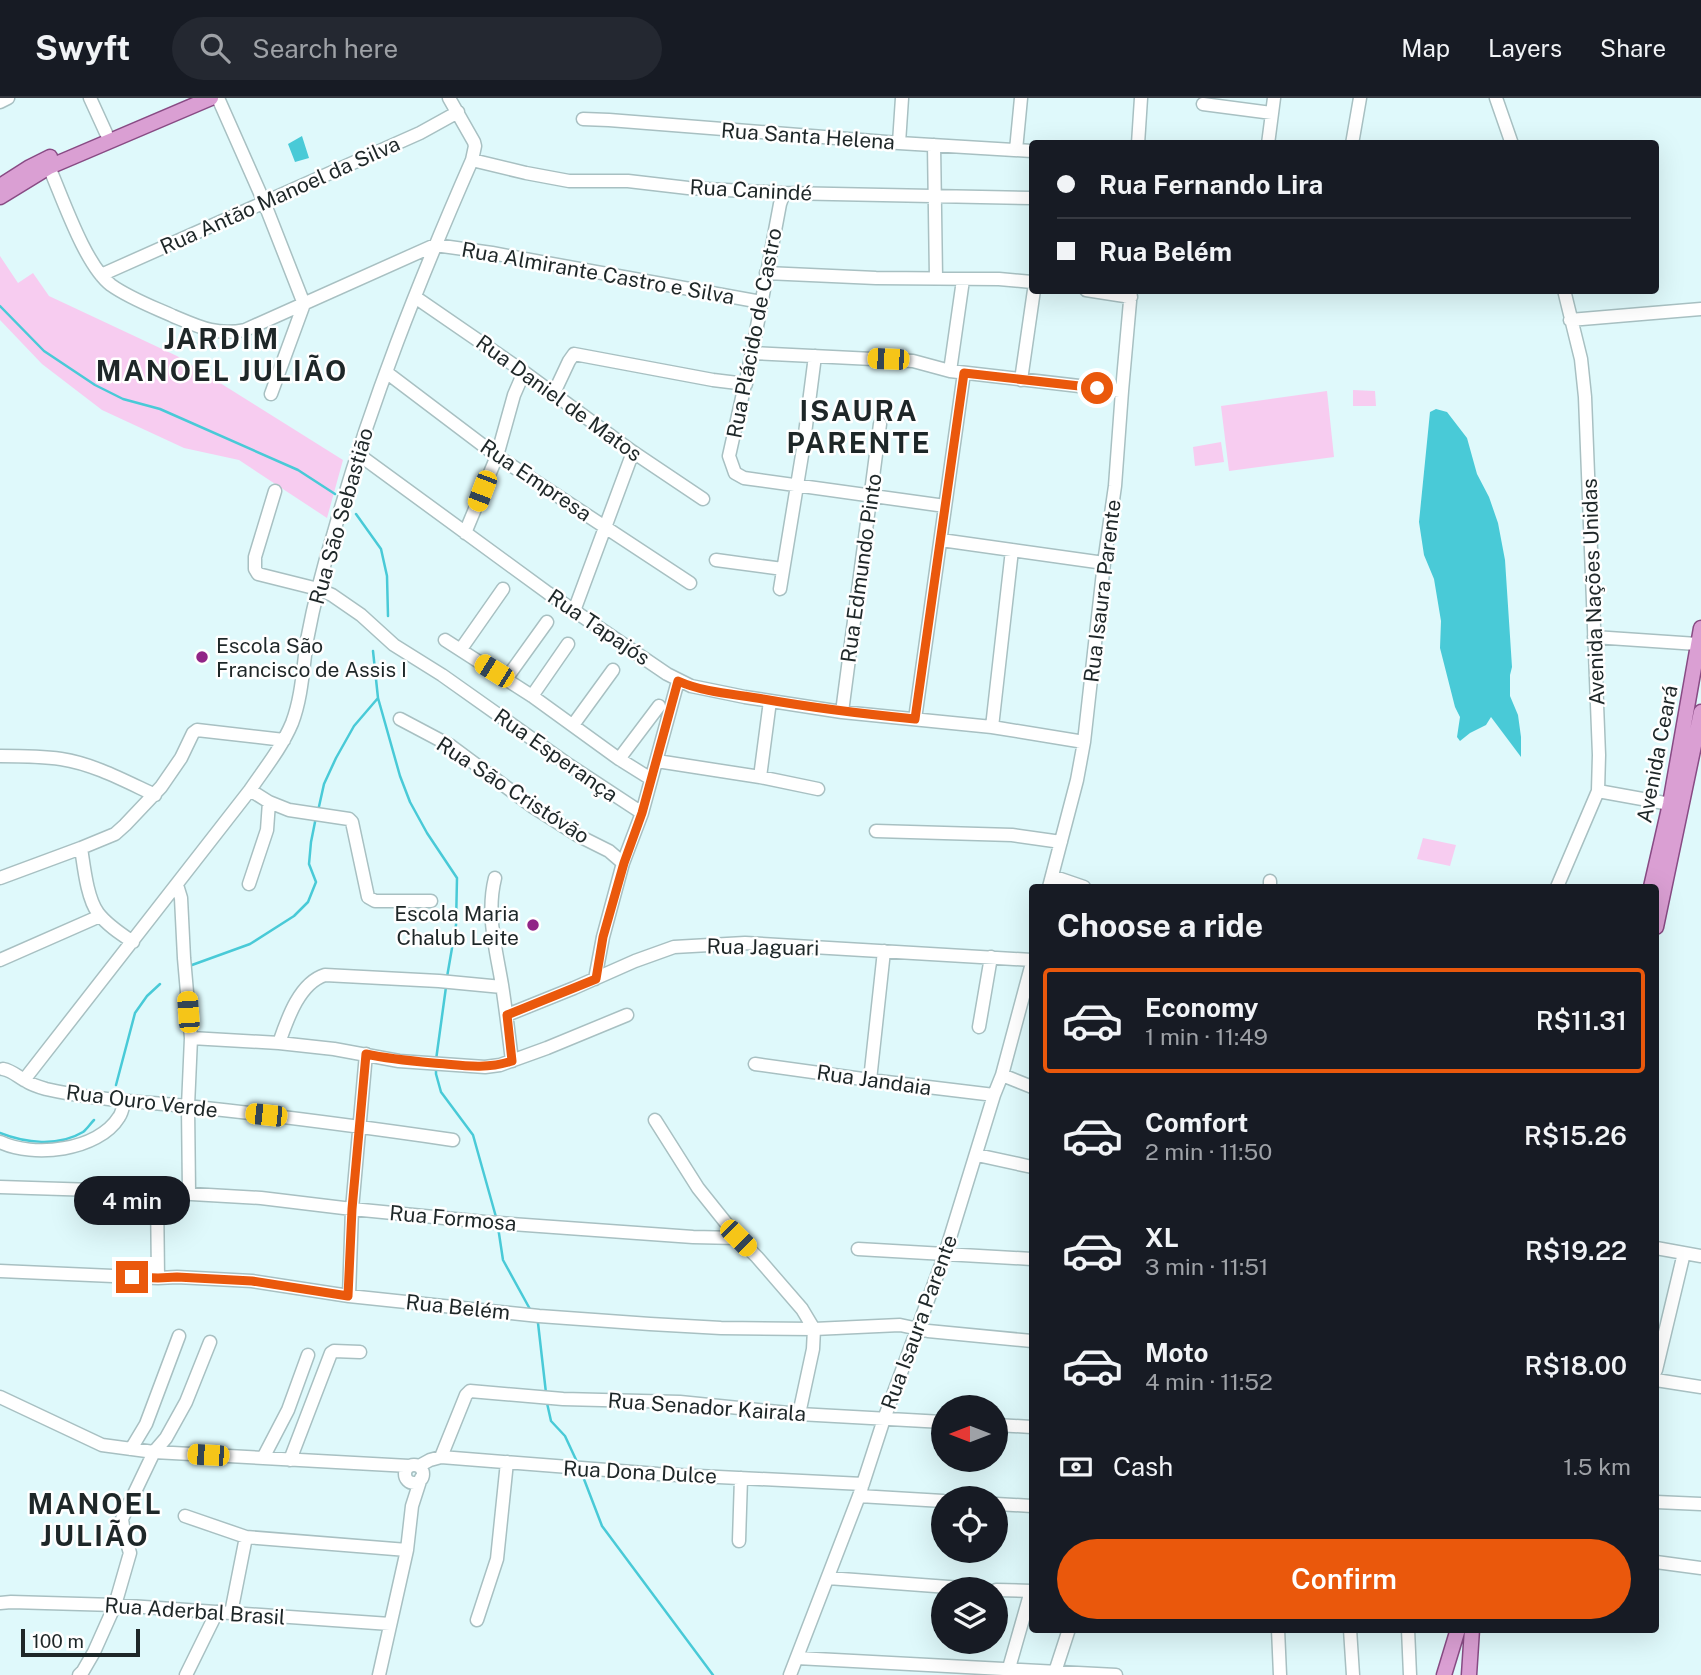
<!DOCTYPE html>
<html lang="en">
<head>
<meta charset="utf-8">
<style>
	:root { --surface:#171b24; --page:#242831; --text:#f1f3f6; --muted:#9ea1a6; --line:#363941; --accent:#ea580c }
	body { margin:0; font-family:"Public Sans",sans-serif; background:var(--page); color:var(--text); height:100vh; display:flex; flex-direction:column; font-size:26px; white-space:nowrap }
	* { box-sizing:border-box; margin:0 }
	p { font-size:23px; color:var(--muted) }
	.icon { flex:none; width:38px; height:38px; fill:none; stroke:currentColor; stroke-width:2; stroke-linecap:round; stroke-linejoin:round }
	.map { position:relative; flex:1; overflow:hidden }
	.details { position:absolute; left:1029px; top:786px; width:630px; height:749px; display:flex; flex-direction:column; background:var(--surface); border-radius:7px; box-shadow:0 7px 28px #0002 }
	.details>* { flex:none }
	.banner { position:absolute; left:1029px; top:42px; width:630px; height:154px; border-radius:7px; box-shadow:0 7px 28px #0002; display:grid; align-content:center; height:154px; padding:0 28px; background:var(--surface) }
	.needle { width:46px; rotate:270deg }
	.tools { position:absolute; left:931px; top:1297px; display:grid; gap:14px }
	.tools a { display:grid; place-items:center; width:77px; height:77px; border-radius:50%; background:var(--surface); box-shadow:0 7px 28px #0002; font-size:35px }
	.scale { position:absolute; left:21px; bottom:18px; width:119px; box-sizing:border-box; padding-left:7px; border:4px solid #1e2728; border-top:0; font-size:19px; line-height:24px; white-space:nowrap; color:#1e2728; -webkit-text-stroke:5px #fff; paint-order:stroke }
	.end { position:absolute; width:32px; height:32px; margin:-16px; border:9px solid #ea580c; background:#fff; box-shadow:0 0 0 4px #fff }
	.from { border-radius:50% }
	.bubble { position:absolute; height:49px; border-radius:24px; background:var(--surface); box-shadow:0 7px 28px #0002; font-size:23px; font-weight:600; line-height:49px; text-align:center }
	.car { position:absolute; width:21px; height:42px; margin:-21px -10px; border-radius:9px; box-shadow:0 0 5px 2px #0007; background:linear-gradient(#f5c518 24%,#345 0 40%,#f5c518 0 76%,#345 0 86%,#f5c518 0) }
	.banner b { display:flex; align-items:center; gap:24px; height:66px; font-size:26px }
	.banner b+b { border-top:2px solid var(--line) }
	.banner i { width:18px; height:18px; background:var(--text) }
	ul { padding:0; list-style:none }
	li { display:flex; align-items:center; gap:21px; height:105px; margin:0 14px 10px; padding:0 14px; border:4px solid transparent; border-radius:7px }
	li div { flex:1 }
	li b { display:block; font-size:26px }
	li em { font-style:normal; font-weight:600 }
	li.active { border-color:var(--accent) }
	li>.icon { width:63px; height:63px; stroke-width:1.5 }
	h2 { padding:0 28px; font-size:32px; line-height:84px }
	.pay { display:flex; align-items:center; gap:18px; height:77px; padding:0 28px; font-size:26px }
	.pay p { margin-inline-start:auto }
	.action { display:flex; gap:14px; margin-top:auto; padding:14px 28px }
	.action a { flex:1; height:80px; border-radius:42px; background:var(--accent); color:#fff; font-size:28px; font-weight:600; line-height:80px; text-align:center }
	header { display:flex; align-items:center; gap:42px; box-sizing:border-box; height:98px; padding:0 35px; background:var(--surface); border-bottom:2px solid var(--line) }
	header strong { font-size:33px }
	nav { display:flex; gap:38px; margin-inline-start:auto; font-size:24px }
	.search { width:490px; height:63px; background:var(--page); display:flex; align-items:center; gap:18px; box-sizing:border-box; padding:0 24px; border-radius:38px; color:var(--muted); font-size:26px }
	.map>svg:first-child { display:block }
	.green { fill:#f7ccf0 }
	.water { fill:#49cad7 }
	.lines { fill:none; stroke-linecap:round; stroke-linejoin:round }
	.stream { stroke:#49cad7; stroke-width:2.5 }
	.minor-casing { stroke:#a8c0c2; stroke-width:15 }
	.major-casing { stroke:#884b84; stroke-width:17 }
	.minor { stroke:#fff; stroke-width:12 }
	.major { stroke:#da9fd3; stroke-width:14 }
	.route { stroke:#ea580c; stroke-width:9 }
	.poi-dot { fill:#912587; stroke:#fff; stroke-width:2.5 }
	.labels { text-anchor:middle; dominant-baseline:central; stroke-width:5; stroke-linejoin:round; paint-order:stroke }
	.street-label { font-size:21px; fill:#1e2728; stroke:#fff }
	.poi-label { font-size:21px; fill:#1e2728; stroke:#fff; text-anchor:start }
	.district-label { font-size:28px; font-weight:bold; letter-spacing:2px; fill:#1e2728; stroke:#fff }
</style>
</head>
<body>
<header>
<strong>Swyft</strong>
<div class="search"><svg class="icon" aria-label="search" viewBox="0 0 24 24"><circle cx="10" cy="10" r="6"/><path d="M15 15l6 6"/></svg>Search here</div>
<nav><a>Map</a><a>Layers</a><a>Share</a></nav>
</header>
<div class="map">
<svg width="1701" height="1577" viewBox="0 0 1701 1577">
	<rect width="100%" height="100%" fill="#dff9fb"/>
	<path class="green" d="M0,158L18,185L33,175L49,198L177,258L343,362L327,420L239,362L184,350L102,312L42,266L0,222Z
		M1353,292L1375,293L1376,308H1353Z
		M1327,293L1334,359L1229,373L1221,308Z
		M1221,344L1224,364L1195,368L1193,349Z
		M1423,740L1456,747L1450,768L1417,761Z"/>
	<path class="water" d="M302,38L309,60L295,64L288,46Z
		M1436,311L1447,314L1467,340L1477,376L1489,399L1498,425L1505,462L1512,569L1510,577V598L1518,617L1521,639V659L1491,619L1486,627L1470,635L1460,643L1457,639L1460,619L1455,609L1440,550L1441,523L1434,481L1424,457L1419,424L1430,314Z"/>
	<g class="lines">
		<path class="stream" d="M0,208L44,253L95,287L123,301L160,311L298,372L335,396
			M356,416L381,451L387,478L388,518
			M373,553L378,600L400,678L410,704L427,735L457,780L456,827L447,879
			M318,713L324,686L336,660L354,628L378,600
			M192,867L250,846L294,818L308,804L316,784L309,766L311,744L316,719
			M436,962L446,889
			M436,969V976L441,994L473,1037L496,1119
			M116,987L135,915L147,898L160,886
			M0,1035C25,1045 58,1049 83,1034C87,1031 90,1026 94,1022
			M498,1129L503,1162L531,1213
			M536,1222L538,1225L546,1295
			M547,1305L551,1323L565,1338L578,1366
			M582,1376L602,1428L713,1577"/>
		<defs>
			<path id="minor" d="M90,0L106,35
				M218,0L264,104L304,206L271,296
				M1496,0L1512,46
				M0,4L8,0
				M1203,6L1272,15
				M583,21L609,22L899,45L1032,53
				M899,45L902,0
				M1138,46L1141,0
				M1268,46L1274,0
				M1352,46L1360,0
				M934,47L936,180
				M1016,52L1021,0
				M472,62L526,75L569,83H628L688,90L784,95L1032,100
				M49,69C63,101 85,167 111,187C129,200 153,209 173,218C199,229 217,238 245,232L435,147L492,155L761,204
				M784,95L780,106L752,255L729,358L735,375L744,380L945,408
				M766,175L876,180L999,181L1032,184
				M101,177L420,35L458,14
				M1086,192L1131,199
				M415,199L524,274L633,354L703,401
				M1570,222L1701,211
				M752,255L913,263L950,273L1122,293
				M950,273L963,182
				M386,274L497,358L690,485
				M1021,282L1034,192
				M553,297L569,263L574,256L713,282L746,286
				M358,356L548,495L667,576L691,588L745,599L842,614L992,629L1084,644
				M275,393L255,459V471L258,476L318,491L332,497L361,517L394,547L442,577L569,667L642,715
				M465,435L497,358L514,297L524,274
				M941,442L1104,465
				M716,462L783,471
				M780,491L803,351L815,258
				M574,513L633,354
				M1594,539L1697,546
				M445,542L532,598L619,661L651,681
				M461,551L503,491
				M506,581L547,524
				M532,598L568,546
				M842,614L880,326
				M400,621L451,648L533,709L577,737L609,753L623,765
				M915,621L964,275
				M573,627L613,572
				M992,629L1012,452
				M0,658C20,658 41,658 61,661C94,666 125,683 155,697
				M619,661L659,608
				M657,663L760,679L818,691
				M760,679L770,603
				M250,692L269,704L289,712L349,721L352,724L368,799L375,803H431
				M1598,693L1670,706
				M876,733L1012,737L1061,744
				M81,750C84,769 87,800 98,815C107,827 121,836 133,844
				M1052,778L1084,789
				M0,780L81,750L115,736L125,727L161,689L181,660L193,635L197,632L284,642
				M495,780C486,816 496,851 502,887C506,913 509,938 512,963
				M249,786L267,732L269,704
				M177,787L181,800L184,860L191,940L188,1008L189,1095
				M1049,789L1077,682L1084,644L1104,465L1115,388L1122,293L1131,192
				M1270,789V783
				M1557,789L1598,693L1599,657L1585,299L1581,261L1564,192
				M0,862L100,818
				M595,881L603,839L623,765L642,715L678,583
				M507,917L574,890L635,863L674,849L745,845L1032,862
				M979,929L991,859
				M191,940L279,945L334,951L399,963L485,969L500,967L547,950L627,917
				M279,945C287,922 299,885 325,877L439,883L502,889
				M755,966L870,982L994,997
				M3,971C13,973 18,979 26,983C32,987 39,989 46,991C98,1003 152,1004 205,1010C288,1019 370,1030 453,1042
				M1002,977L1032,989
				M24,982L250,692C265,670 282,649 292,625C302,599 303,569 307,542C314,505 323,469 334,434C370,306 419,183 472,62L475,48L474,44L449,0
				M870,982L884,853
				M655,1022L698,1090L738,1140L757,1159L802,1211L814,1231L813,1251L799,1316
				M0,1044C33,1060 98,1053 119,1019C122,1015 123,1009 124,1004
				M977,1057L1032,1069
				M0,1089L157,1094L261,1100L352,1111L485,1124L693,1139L738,1140
				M157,1094L158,1180
				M1656,1150L1701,1158
				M858,1151L1032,1161
				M0,1173L158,1180L177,1179L252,1183L349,1198L539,1218L650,1226L721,1230L814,1231L900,1227L928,1233L1032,1243
				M349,1198L352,1111L366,956
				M1656,1272L1684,1155
				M1656,1282L1701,1289
				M0,1299L102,1347L154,1354L409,1368
				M996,1327L1032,1329
				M131,1351L146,1326L179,1238
				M441,1359L466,1297L470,1293L563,1301L680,1304L799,1316L943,1324
				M263,1360L288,1312L308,1257
				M290,1362L331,1255L334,1253L360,1254
				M405 1376a9 9 0 1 1 18 0a9 9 0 1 1-18 0Z
				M419,1368L430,1362L441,1359L658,1376L863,1386
				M859,1398L943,1403
				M1656,1404L1701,1406
				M996,1406L1032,1408
				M185,1418L246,1439L407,1452
				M739,1443L741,1380
				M1656,1464L1701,1470
				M828,1480L975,1491
				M996,1492L1032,1493
				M0,1505L11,1504L115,1507L390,1526
				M231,1515L246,1439
				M477,1522L497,1461L507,1364
				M1278,1531L1280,1577
				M1350,1531L1353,1577
				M1408,1531L1410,1577
				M797,1560L1116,1577
				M79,1577L83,1573L94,1554L115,1507L130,1455L124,1435L122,1421L154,1354L166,1340L186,1304L210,1244
				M186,1577L217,1514
				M379,1577L407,1452L412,1408L421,1380
				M790,1577L859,1398L884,1321L945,1156L994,997L1002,977L1032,865
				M1007,1577L1031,1493
				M1054,1577L1069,1531"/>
			<path id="major" d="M0,88L30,69L50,59
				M0,99L49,69L211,0
				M1651,789L1670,706L1701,530
				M1656,829L1701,614
				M1444,1577L1458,1531
				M1469,1577L1472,1531"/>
		</defs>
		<use href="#minor" class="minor-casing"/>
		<use href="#major" class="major-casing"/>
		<use href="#minor" class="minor"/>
		<use href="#major" class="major"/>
	</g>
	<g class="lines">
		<path class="route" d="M132,1179L158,1180L177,1179L252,1183L348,1198L352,1111L366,956C389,961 411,963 433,965C460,967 485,972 512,963L507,917L596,881L603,839L624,765L642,715L678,583C705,595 735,596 763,601C814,610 864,616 915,621L964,275L1097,290"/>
	</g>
	<g class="poi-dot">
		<circle cx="202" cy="559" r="7"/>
		<circle cx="533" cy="827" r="7"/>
	</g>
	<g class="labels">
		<g class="street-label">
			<text transform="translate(808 38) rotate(4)">Rua Santa Helena</text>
			<text transform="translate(751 92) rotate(3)">Rua Canindé</text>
			<text transform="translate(280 97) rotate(-24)">Rua Antão Manoel da Silva</text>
			<text transform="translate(598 175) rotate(10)">Rua Almirante Castro e Silva</text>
			<text transform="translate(754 235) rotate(-79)">Rua Plácido de Castro</text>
			<text transform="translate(559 300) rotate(36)">Rua Daniel de Matos</text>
			<text transform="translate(536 382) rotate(34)">Rua Empresa</text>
			<text transform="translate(341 418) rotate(-74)">Rua São Sebastião</text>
			<text transform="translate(861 470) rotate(-82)">Rua Edmundo Pinto</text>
			<text transform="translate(1102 493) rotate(-83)">Rua Isaura Parente</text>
			<text transform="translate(1593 494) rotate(-92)">Avenida Nações Unidas</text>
			<text transform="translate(599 529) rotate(34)">Rua Tapajós</text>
			<text transform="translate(1657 656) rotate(-79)">Avenida Ceará</text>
			<text transform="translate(556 657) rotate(35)">Rua Esperança</text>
			<text transform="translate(513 692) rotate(33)">Rua São Cristóvão</text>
			<text transform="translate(763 849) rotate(1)">Rua Jaguari</text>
			<text transform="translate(874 982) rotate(8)">Rua Jandaia</text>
			<text transform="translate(142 1003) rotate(7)">Rua Ouro Verde</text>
			<text transform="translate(453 1120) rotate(5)">Rua Formosa</text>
			<text transform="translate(458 1209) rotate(6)">Rua Belém</text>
			<text transform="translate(919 1224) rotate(-70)">Rua Isaura Parente</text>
			<text transform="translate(707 1309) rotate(4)">Rua Senador Kairala</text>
			<text transform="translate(640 1374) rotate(3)">Rua Dona Dulce</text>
			<text transform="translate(195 1513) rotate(4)">Rua Aderbal Brasil</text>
		</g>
		<g class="poi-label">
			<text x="216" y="547">Escola São<tspan x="216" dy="24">Francisco de Assis I</tspan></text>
			<text x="519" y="815" text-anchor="end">Escola Maria<tspan x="519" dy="24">Chalub Leite</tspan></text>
		</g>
		<g class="district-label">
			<text x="222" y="240">JARDIM<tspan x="222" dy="32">MANOEL JULIÃO</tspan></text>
			<text x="859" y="312">ISAURA<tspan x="859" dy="32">PARENTE</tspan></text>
			<text x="95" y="1405">MANOEL<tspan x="95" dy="32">JULIÃO</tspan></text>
		</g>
	</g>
</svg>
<div class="tools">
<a><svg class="needle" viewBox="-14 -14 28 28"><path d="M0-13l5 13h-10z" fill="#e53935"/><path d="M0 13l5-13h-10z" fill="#9ea1a6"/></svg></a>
<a><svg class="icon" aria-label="locate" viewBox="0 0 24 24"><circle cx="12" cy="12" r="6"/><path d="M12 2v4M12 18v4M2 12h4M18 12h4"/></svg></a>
<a><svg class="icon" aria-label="layers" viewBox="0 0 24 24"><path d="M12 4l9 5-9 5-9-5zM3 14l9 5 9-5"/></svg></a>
</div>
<div class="scale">100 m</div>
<i class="end from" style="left:1097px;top:290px"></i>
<i class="end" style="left:132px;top:1179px"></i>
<div class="bubble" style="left:74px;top:1078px;width:116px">4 min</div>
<i class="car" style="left:888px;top:261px;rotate:272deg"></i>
<i class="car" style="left:482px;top:393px;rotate:201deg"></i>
<i class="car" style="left:494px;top:573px;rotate:302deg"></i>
<i class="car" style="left:188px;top:914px;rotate:356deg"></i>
<i class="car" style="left:266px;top:1017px;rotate:276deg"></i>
<i class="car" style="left:738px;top:1140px;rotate:135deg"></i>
<i class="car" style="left:208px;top:1357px;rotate:273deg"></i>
<div class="banner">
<b><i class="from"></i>Rua Fernando Lira</b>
<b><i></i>Rua Belém</b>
</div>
<section class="details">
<h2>Choose a ride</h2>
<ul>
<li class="active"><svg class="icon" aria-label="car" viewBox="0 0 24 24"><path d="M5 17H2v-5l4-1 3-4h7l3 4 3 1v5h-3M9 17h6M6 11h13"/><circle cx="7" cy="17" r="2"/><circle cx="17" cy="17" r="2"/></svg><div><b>Economy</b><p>1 min · 11:49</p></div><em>R$11.31</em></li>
<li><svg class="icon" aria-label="car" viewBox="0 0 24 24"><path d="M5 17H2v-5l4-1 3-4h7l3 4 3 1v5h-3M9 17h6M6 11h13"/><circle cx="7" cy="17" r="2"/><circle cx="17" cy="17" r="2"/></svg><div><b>Comfort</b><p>2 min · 11:50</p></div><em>R$15.26</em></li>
<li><svg class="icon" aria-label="car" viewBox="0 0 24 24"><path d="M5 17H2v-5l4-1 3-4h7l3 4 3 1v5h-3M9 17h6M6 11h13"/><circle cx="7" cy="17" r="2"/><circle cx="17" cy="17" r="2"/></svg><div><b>XL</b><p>3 min · 11:51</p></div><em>R$19.22</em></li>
<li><svg class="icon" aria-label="car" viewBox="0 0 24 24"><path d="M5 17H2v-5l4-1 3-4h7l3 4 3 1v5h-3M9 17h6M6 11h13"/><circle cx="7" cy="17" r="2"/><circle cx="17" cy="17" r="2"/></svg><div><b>Moto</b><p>4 min · 11:52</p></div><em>R$18.00</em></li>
</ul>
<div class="pay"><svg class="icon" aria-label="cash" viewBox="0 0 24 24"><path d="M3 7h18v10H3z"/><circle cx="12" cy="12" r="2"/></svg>Cash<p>1.5 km</p></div>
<div class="action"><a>Confirm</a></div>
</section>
</div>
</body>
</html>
